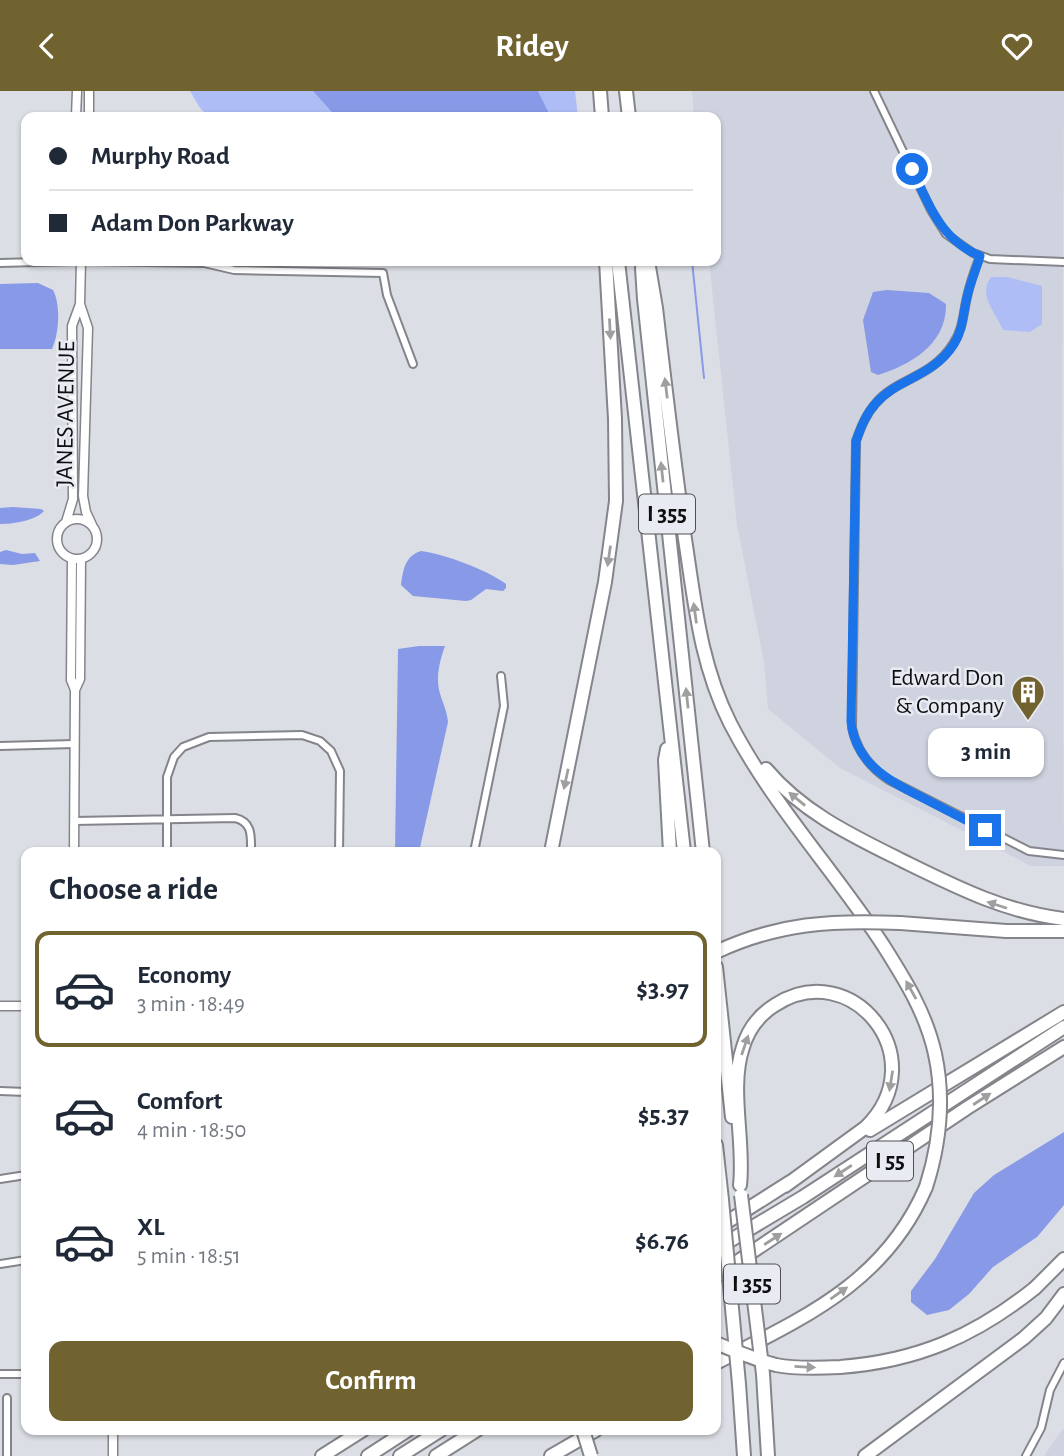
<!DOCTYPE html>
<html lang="en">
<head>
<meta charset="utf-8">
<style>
	:root { --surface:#fff; --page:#f6f6f7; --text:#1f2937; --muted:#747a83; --line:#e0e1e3; --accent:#716330 }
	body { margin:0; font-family:"Alegreya Sans",sans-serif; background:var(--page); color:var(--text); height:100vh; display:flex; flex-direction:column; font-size:26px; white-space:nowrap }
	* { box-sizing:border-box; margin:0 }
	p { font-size:23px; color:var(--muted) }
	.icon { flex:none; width:38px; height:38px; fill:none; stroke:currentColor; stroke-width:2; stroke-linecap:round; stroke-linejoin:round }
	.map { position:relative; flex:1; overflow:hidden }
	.details { position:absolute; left:21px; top:756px; width:700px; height:588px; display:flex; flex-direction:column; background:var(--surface); border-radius:14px; box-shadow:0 2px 5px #0004 }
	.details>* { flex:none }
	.banner { position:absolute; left:21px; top:21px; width:700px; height:154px; border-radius:14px; box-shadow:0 2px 5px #0004; display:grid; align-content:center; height:154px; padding:0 28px; background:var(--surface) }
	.end { position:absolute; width:32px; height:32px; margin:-16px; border:9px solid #1a73e8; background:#fff; box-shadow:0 0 0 4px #fff }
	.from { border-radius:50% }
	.bubble { position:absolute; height:49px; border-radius:14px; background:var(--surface); box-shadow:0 2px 5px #0004; font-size:23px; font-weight:600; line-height:49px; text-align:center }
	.banner b { display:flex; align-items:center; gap:24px; height:66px; font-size:26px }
	.banner b+b { border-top:2px solid var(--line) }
	.banner i { width:18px; height:18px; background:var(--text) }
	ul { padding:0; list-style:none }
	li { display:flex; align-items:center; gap:21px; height:116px; margin:0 14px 10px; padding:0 14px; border:4px solid transparent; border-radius:14px }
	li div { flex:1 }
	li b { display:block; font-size:26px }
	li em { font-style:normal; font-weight:600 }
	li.selected { border-color:var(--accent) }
	li>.icon { width:63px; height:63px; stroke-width:1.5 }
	h2 { padding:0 28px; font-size:32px; line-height:84px }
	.button { display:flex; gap:14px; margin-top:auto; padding:14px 28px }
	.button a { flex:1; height:80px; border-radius:14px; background:var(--accent); color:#fff; font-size:28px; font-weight:600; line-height:80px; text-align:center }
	header { display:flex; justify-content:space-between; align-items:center; height:91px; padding:0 28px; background:var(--accent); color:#fff; font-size:32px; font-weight:600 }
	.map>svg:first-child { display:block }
	.built { fill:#cfd3e0 }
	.green { fill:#afbdf6 }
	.water { fill:#8799e7 }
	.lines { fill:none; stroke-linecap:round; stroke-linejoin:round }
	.stream { stroke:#8799e7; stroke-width:2 }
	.minor-casing { stroke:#84858b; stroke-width:10 }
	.tertiary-casing { stroke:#84858b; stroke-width:11 }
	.motorway-casing { stroke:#84858b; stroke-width:16 }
	.minor { stroke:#fff; stroke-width:6 }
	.tertiary { stroke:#fff; stroke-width:8 }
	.motorway { stroke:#fff; stroke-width:12 }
	.motorway-bridge-casing { stroke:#84858b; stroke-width:16; stroke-linecap:butt }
	.motorway-bridge { stroke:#fff; stroke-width:12 }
	.oneway { fill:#9f9fa0 }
	.route { stroke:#1a73e8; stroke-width:9 }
	.labels { text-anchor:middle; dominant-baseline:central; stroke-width:5; stroke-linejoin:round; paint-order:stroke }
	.shield { fill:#e9ebf2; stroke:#505154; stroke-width:2 }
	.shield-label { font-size:23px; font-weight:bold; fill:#0e0f11 }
	.street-label { font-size:24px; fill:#0e0f11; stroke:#e9ebf2 }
	.poi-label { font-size:24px; fill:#0e0f11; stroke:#e9ebf2; text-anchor:end }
</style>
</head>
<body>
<header><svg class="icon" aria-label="back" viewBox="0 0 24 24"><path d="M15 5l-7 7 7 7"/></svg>Ridey<svg class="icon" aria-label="heart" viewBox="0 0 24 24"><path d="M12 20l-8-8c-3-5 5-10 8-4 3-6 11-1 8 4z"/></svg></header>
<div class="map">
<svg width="1064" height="1365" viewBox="0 0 1064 1365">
	<rect width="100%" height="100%" fill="#dcdee5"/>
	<path class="built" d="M692,0H1064L1062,356L1064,775H1031L840,677L768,618L764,571L737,434L709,170H716V26H694Z
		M1064,1337V1365H1044L1057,1346Z"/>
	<path class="green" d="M190,0H313L336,26H274L244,23L236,26H209L200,17Z
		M538,0H575L578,26H551Z
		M991,186H1007L1042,195V233L1030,241L1003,239C996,221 977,205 991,186Z"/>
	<path class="water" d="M313,0H538L551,26H336Z
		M38,192L53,199C61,214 59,243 52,258H0V193Z
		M887,199L929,202L946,213C947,253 911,274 878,284L871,281L863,229L873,201Z
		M13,416L41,418L44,420C35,430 12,433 0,433V417Z
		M6,459L22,463L35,462L40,470L13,474L0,473V461Z
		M421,460C445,463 487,479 506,493V497L503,500L486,498L471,509L466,510L413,505L401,494C403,479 405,465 421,460Z
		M419,555H445C440,569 436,584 439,599C442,611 447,619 448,631L419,761H395L398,558Z
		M1064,1041V1114L1037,1146L993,1176L969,1203L949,1219L927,1224L911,1211V1200L935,1168L974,1102L994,1084Z"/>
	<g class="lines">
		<path class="stream" d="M692,170L704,287"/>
		<defs>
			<path id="minor" d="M874,0L931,119L946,143L973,162L990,168L1064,171
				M980,165C975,178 970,192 967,206C963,223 963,239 953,253C932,287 897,287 876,312C866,323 861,336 856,350L852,637C857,660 869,676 889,689L1029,760L1064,764
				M87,170L204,172L234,179L383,182L387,204L413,273
				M0,172L77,170
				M0,655L74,653
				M74,730L235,727C253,731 251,746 251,761
				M167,761V686L174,666L183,656L209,646L302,644L320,650L331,660L340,680L339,761
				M474,761L504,615L501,585
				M0,1000L26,1001
				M0,1088L26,1084
				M0,1173L26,1169
				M0,1283H26
				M7,1365V1307
				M1026,1365L1041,1337L1050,1299L1064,1272"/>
			<path id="tertiary" d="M76,26L77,0
				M89,26V0
				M81,170L80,213L88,237L83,405L86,421L92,434
				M57 448a20 20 0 1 1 40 0a20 20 0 1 1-40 0Z
				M66,431L73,408L72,235L80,213
				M72,468L71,589L75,599L74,761
				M75,599L80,588L81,469
				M0,915H26
				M113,1365V1339"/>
			<path id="motorway" d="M600,0L602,26
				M626,0L629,26
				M618,170L684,761
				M648,170L656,217C665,294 674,371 685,448C695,513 700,572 730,632C771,712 834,779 883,854C905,889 926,922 935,963
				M642,177L644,208L703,761
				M667,658L665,669L670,761
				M766,678C803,722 853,745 903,770C956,796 1005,821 1064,828
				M551,761L605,491L616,410L615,328L606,170
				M900,832L1006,840H1064
				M716,876L732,1026
				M870,1039L1064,921
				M716,1054L722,1109
				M740,1094C745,1051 729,997 743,956C748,939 759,924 775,914C851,864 936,967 866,1036L785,1095
				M716,1138L790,1091
				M716,1158L803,1106L1064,936
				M716,1185L967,1017L1064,956
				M1035,1197L1064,1168
				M716,1272C803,1227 885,1192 926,1096
				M763,1283L768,1365
				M739,1293L744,1365
				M322,1365L363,1339
				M368,1365L408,1339
				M400,1365L441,1339
				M436,1365L477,1339
				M551,1365L596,1339
				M865,1365L1024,1247L1046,1227L1064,1203"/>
		</defs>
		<use href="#minor" class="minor-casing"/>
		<use href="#tertiary" class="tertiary-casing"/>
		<use href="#motorway" class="motorway-casing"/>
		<use href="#minor" class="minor"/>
		<use href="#tertiary" class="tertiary"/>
		<use href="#motorway" class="motorway"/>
		<defs>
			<path id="motorway-bridge" d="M716,861C778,832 832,829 900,832
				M926,1096C940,1052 945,1009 935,963
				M741,1104L763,1283
				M722,1109L739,1293
				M716,1252C735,1260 756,1269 776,1274C796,1278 820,1277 840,1276C918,1270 975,1245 1035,1197
				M583,1339L591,1365"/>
		</defs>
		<use href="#motorway-bridge" class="motorway-bridge-casing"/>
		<use href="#motorway-bridge" class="motorway-bridge"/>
	</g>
	<defs><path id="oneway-solid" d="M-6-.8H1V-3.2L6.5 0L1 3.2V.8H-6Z" transform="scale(1.75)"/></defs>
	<g class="oneway">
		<use href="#oneway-solid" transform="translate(610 238) rotate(87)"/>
		<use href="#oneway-solid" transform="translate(666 297) rotate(-97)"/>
		<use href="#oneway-solid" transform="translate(662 381) rotate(-96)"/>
		<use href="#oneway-solid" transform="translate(609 465) rotate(98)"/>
		<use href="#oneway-solid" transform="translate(695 522) rotate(-98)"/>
		<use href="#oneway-solid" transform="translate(687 607) rotate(-96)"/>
		<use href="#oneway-solid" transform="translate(566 688) rotate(102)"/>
		<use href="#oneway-solid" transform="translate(797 708) rotate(-141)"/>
		<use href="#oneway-solid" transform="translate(997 814) rotate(-162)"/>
		<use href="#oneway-solid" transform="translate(911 899) rotate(-119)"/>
		<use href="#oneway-solid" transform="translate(745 954) rotate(-71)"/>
		<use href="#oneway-solid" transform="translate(891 990) rotate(99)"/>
		<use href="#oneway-solid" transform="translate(982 1008) rotate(-33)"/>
		<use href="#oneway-solid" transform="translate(843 1080) rotate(147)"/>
		<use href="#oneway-solid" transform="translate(773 1148) rotate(-33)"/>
		<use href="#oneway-solid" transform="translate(839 1202) rotate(-35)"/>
		<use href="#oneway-solid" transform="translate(805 1276) rotate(3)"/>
	</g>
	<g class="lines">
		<path class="route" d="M912,78C928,113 941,149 980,165C976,179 970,192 967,206C963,223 963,239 954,253C933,286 898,287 876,312C866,323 861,336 856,350L851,631C856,675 892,691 927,709C946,719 966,729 985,739"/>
	</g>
	<defs>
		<symbol id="building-pin" viewBox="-11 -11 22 30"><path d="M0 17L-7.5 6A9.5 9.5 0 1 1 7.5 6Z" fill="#716330" stroke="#e9ebf2"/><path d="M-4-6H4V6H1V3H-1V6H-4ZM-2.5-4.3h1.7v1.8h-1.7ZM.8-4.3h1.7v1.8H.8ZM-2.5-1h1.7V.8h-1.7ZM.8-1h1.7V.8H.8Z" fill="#fff"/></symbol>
	</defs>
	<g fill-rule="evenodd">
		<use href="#building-pin" x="1009" y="582" width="38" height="52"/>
	</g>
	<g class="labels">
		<g class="shield">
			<rect x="639" y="403.5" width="56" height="39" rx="5"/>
			<rect x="867" y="1050.5" width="46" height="39" rx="5"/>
			<rect x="724" y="1173.5" width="56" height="39" rx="5"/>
		</g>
		<g class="shield-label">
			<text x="667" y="423">I 355</text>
			<text x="890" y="1070">I 55</text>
			<text x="752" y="1193">I 355</text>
		</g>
		<g class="street-label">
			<text transform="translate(66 323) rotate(-89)">JANES AVENUE</text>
		</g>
		<g class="poi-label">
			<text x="1004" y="587">Edward Don<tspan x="1004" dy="28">&amp; Company</tspan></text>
		</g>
	</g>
</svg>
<i class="end from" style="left:912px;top:78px"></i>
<i class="end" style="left:985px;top:739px"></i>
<div class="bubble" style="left:928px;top:637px;width:116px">3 min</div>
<div class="banner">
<b><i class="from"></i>Murphy Road</b>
<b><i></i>Adam Don Parkway</b>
</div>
<section class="details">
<h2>Choose a ride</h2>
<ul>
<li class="selected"><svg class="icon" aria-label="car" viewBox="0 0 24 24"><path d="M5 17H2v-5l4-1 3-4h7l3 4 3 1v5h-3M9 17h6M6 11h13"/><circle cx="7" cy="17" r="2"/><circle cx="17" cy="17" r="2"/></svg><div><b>Economy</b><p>3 min · 18:49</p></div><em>$3.97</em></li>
<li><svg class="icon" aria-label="car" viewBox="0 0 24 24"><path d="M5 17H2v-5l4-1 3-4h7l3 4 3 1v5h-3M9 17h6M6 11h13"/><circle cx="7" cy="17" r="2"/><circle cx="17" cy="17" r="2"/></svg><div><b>Comfort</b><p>4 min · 18:50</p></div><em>$5.37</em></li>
<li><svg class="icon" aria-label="car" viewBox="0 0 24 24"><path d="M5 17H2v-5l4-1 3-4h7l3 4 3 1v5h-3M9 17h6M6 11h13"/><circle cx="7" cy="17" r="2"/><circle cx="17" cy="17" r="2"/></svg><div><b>XL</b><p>5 min · 18:51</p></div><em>$6.76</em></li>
</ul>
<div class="button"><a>Confirm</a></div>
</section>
</div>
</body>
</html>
